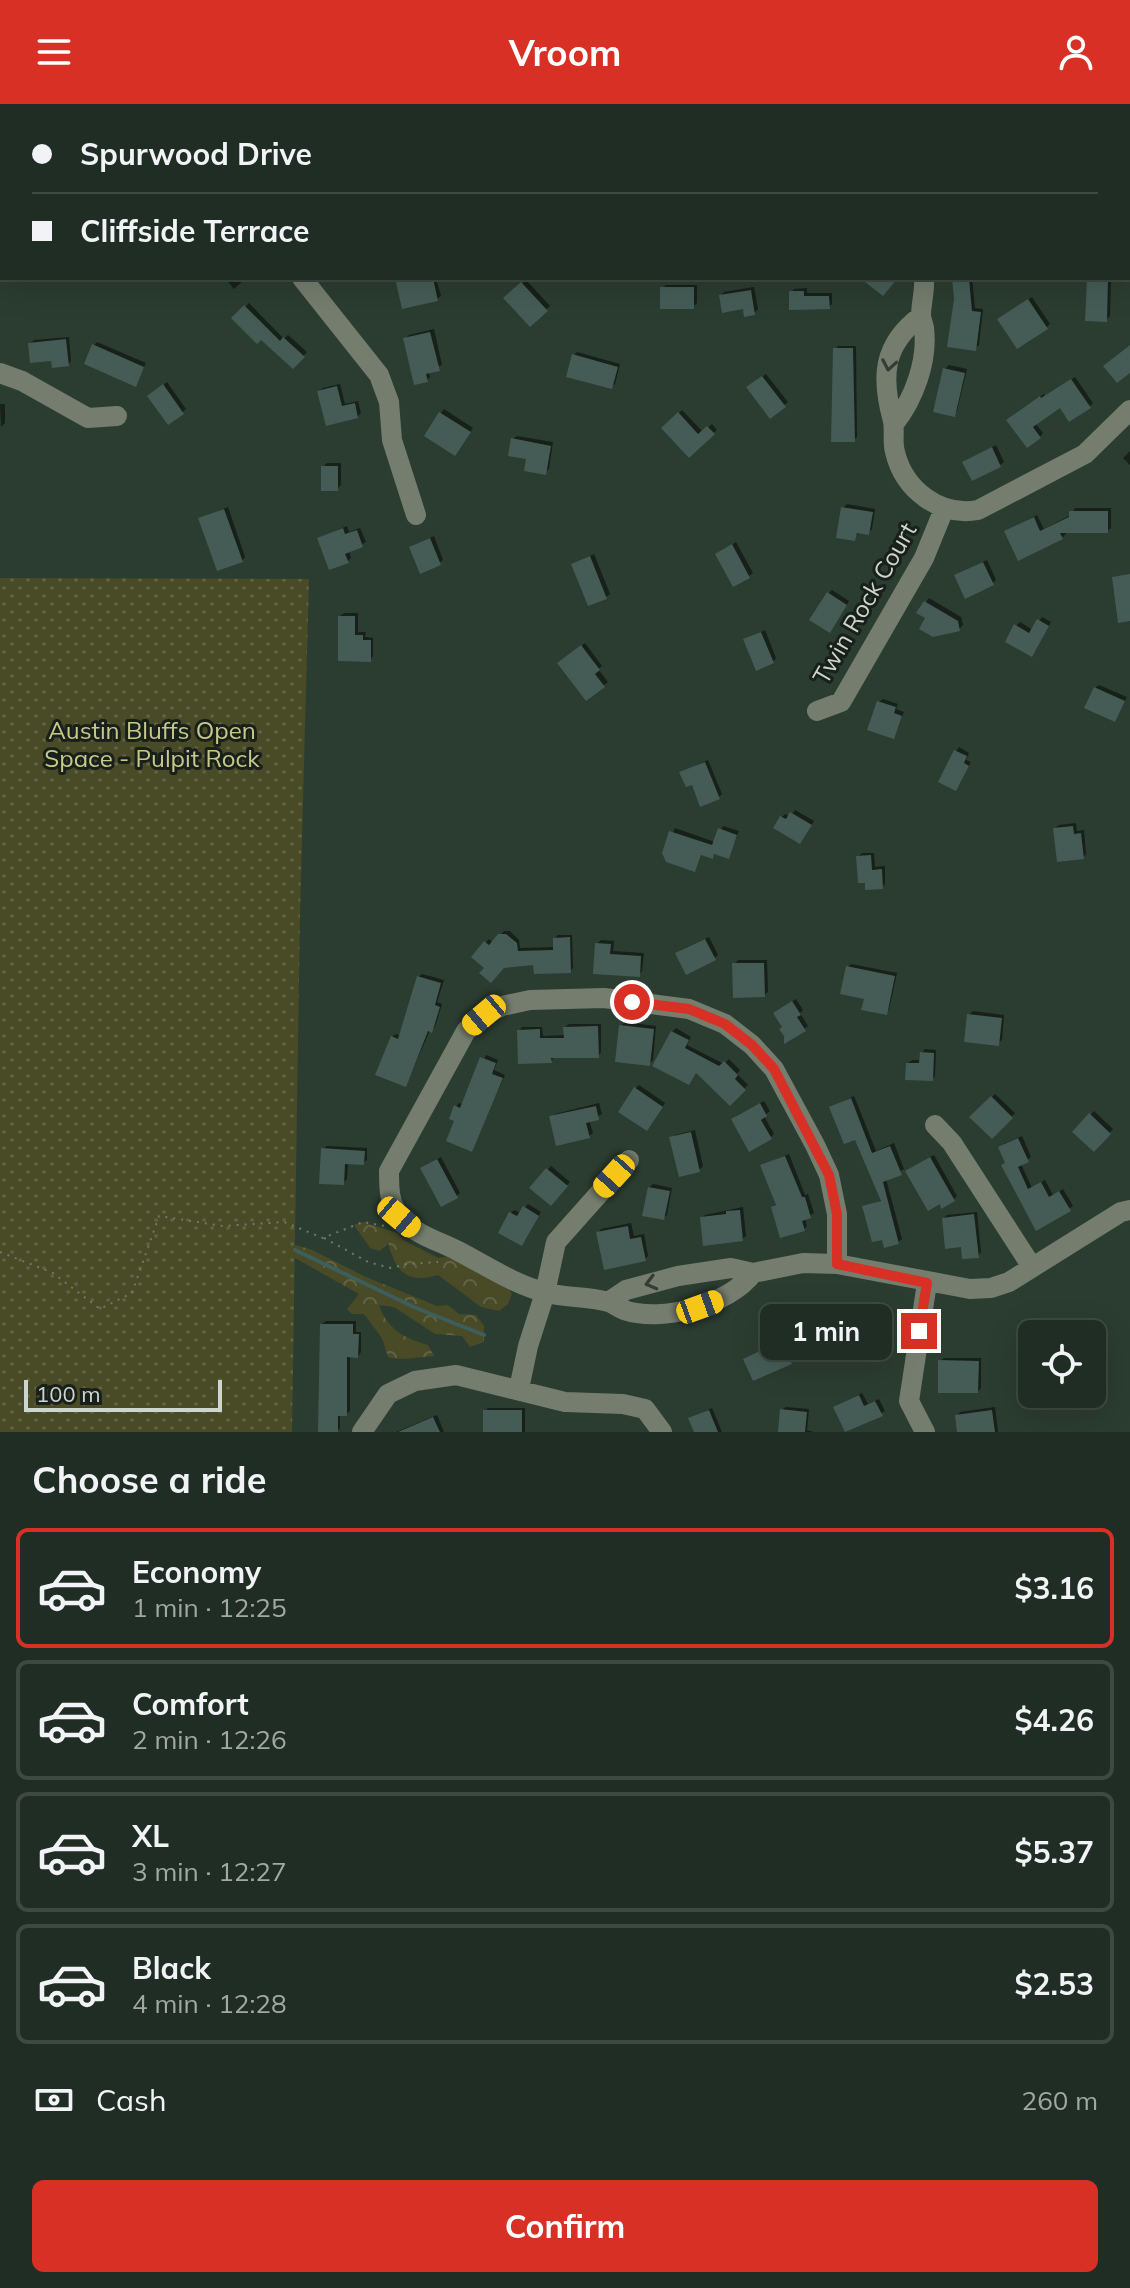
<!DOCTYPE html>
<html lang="en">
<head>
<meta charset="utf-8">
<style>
	:root { --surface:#202d24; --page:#2d3931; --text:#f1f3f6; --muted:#a2a8a6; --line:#3d4941; --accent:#d93025 }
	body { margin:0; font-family:Mulish,sans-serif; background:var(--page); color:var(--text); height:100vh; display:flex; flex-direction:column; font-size:30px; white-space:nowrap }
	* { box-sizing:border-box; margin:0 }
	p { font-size:26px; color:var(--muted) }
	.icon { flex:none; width:44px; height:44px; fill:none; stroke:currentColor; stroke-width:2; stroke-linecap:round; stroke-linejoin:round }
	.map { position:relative; height:1328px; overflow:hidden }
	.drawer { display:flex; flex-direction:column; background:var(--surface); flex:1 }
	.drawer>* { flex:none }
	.banner { position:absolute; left:0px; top:0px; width:1130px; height:176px; box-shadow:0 8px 32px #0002,0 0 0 2px var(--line); display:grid; align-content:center; height:176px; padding:0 32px; background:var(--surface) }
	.fabs { position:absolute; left:1018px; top:1216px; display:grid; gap:16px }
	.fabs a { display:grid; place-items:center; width:88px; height:88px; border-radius:12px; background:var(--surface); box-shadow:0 8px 32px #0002,0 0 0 2px var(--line); font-size:40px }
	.scale { position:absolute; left:24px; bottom:20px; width:198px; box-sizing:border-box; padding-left:8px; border:4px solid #ccd6cf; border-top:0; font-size:22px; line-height:28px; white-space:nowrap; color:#ccd6cf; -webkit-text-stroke:6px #19201b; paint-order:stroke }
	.end { position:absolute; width:36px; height:36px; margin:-18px; border:10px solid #d93025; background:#fff; box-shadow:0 0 0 4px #fff }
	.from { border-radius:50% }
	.bubble { position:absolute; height:56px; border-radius:12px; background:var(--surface); box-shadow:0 8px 32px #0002,0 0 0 2px var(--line); font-size:26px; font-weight:700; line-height:56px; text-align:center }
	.car { position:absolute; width:24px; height:48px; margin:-24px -12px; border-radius:10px; box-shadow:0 0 6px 2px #0007; background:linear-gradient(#f5c518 24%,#345 0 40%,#f5c518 0 76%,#345 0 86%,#f5c518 0) }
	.banner b { display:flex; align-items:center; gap:28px; height:76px; font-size:30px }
	.banner b+b { border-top:2px solid var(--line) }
	.banner i { width:20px; height:20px; background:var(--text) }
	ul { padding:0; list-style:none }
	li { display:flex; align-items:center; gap:24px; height:120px; margin:0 16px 12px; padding:0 16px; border:4px solid var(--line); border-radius:12px }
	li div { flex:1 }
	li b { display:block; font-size:30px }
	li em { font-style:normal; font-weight:700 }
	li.selected { border-color:var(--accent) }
	li>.icon { width:72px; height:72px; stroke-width:1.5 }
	h2 { padding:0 32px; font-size:36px; line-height:96px }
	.pay { display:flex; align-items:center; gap:20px; height:88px; padding:0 32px; font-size:30px }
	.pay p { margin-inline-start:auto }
	.cta { display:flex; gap:16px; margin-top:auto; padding:16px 32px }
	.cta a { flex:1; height:92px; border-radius:12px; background:var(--accent); color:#fff; font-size:32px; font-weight:700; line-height:92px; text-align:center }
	header { display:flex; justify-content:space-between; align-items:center; height:104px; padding:0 32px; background:var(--accent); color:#fff; font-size:36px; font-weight:700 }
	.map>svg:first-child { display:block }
	.forest { fill:url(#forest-crowns) }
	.park { fill:url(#park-dots) }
	.shadow { fill:#0007 }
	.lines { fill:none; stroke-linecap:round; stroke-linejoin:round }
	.stream { stroke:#3d5e5d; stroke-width:4 }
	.building { fill:#455c56 }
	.path { stroke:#6c7a70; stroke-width:2; stroke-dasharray:2 6; stroke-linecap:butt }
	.minor { stroke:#747d6e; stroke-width:20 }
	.oneway { stroke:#343c34 }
	.route { stroke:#d93025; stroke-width:10 }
	.labels { text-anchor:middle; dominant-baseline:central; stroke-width:6; stroke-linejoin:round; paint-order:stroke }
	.street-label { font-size:24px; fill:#ccd6cf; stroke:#19201b }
	.park-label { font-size:24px; fill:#c7c988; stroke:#19201b }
</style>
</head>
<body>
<header><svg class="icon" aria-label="menu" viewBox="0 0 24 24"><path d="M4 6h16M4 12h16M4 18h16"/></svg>Vroom<svg class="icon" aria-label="person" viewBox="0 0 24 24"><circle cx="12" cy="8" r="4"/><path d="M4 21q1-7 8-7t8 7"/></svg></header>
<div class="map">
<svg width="1130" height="1328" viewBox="0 0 1130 1328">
	<defs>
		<pattern id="forest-crowns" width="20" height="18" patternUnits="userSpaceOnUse" patternTransform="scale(2)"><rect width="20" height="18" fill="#494a26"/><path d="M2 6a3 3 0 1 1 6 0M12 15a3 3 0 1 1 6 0" fill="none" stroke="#626344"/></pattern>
		<pattern id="park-dots" width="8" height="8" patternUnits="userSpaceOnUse" patternTransform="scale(2)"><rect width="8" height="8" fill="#494a26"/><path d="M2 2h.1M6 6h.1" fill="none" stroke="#626344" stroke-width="1.8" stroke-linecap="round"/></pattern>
	</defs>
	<rect width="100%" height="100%" fill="#2b3c30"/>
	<path class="forest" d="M363,1118L397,1129L403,1136L438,1154L451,1152L505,1179L512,1190L508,1200L499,1207L481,1203L438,1171C407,1180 396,1168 388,1139L380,1147L370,1144L354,1121Z
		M295,1141L310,1145L366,1173L437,1202L448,1201L459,1210L476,1211L484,1222V1238L470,1243L462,1232L435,1230L394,1203L379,1201C387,1225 404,1234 428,1241L434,1252C422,1253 398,1257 388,1253L382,1234L364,1210H352L347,1205L359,1190L295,1154Z"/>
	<path class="park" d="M0,474L309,475L300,809L292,1328H0Z"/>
	<path class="shadow" d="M88,0H117L119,2H90Z
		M219,0H255L256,2H221Z
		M225,174H246L234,185Z
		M397,174H436L441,192L437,195Z
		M954,174H972L975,204L983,205L979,241L975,244L956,195Z
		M1089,174H1111L1110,212L1106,216Z
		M526,176L550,202L530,220L506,194Z
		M666,181H697V199L693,203L662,184Z
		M754,183L758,205L754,209L721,192L724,188Z
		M807,184V189H832V200L829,203L791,188L794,185Z
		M1032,193L1050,220L1046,224L1003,212Z
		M249,199L284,235L288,231L307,248L293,262L234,214Z
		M434,225L442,261L429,267L430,273L427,276L405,235L409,231Z
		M69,233L71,257L68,261L53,255L30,240L34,236Z
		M97,238L146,259L135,280L94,241Z
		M838,242H856L857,333L854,336L835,245Z
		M577,248L620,260L615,280L611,283L574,251Z
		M949,261L967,265L957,307L954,310L945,265Z
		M766,270L788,298L784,301L752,280Z
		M1075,273L1093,299L1089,303L1060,301L1035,319L1043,329L1040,333L1012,312L1044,290L1046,292Z
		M167,278L186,305L169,319L153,289Z
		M340,280L345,300L358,297L361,309L357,313L319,287L323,284Z
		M0,300H5V319L1,323Z
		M444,305L473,324L458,346L426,331Z
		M682,306L703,328L712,320L717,326L689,352L663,324Z
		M517,332L553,338L549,365L545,368L513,335Z
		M996,341L1004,358L1000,361L965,358Z
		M1130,347V361L1123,354Z
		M327,359H341V381L337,385L323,363Z
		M847,400L875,405L872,425L868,429L859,427L855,435L843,404Z
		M228,403L245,453L242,457L201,414Z
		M1075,404H1111V424L1107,427H1064L1066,430L1062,434L1007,427L1037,411L1044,425L1071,411Z
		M347,422L349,428L360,424L366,438L349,447L351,454L348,457L319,434Z
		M434,432L443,456L439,459L411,443Z
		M736,438L753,469L749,472L717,450Z
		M594,450L610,490L606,493L573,460Z
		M987,456L996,476L992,480L956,471Z
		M832,486L849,497L833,523L828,490Z
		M929,494L961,513L963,521L959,525L919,508Z
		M344,509H358V528H366L365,533L373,534V552L370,556L340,512Z
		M1042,513L1051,518L1035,547L1016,522L1020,518L1033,526Z
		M765,526L776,554L773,558L745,536Z
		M585,539L602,562L598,565L608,578L586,594L563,556Z
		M1099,581L1127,593L1115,616L1095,584Z
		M883,595L898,600L896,605L904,608L893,633L879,598Z
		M959,643L969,649L966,656L971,658L959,681L940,677Z
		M708,656L722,690L719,693L693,678L682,668Z
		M795,706L814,717L804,734L782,713L785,710L790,713Z
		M1076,719L1077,727L1084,726L1086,750L1083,753L1055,724L1059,721Z
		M723,722L739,727L728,753L716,749L712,753L702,749L695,766L664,749L675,724L715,738Z
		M862,749H874L875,763L885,762V780L882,783L859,752Z
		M504,827H510L519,836L520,844L555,843V834L558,831H572L573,864L570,867L535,858L487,864L474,853L489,835L493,839Z
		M709,833L718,851L714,855L681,846Z
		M601,836L614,837L613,847L644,849L642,867L639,871L595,868L597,840Z
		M738,856H767L768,888L764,891L734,860Z
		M851,860L897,869L889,905L886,909L866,893L848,863Z
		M422,870L444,876L437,898L442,900L435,923L430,926L406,981L392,933L396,930L401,932L418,873Z
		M796,895L803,906L800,909L808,922L804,925L784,923L779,906Z
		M973,907L1004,911L1002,936L998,939L969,911Z
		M625,918L656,922L653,956L649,960L621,922Z
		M569,920H601V948L598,952H555L551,957L519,927L522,923H542L543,932L566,931L565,923Z
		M676,924L691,933L687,941L724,960L729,955L740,966L737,970L748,981L730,999L697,967L689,979L672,928Z
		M925,945L936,946L935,972L932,975L908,959L912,956H922V949Z
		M486,951L498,956L494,966L505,971L471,1045L457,1015L456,1003L459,999L464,1001Z
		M639,981L665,999L651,1021L635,985Z
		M995,990L1015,1009L992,1032L972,1013Z
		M854,992L876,1047L894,1039L904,1065L886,1075L902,1135L898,1138L865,1103L882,1096L856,1033L831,1003Z
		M764,997L770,1007L764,1012L774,1030L771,1033L736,1012Z
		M599,999L602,1010L589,1016L593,1029L589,1032L551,1013L555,1010Z
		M1094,1007L1113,1025L1094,1045L1075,1028Z
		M695,1026L703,1062L699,1066L672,1034L675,1031Z
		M1022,1032L1031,1053L1021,1060L1032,1084L1045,1076L1053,1091L1063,1085L1073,1102L1037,1124L1007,1058L1004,1040Z
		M327,1042L367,1044V1056L363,1059L348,1058L347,1075L343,1079L323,1045Z
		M789,1050L805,1091L808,1090L814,1109L805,1114L807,1122L804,1125L773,1103L777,1099L763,1062Z
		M934,1051L957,1092L954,1095L911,1064Z
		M441,1053L460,1089L456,1092L426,1061Z
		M551,1062L570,1078L551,1099L532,1083Z
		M653,1080L672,1084L667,1111L663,1114L649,1084Z
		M528,1100L541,1108L525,1137L511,1109L514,1106L521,1109Z
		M743,1103L746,1132L742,1135L702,1114L705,1111Z
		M977,1108L981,1148L978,1152L963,1141L944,1114L947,1111Z
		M631,1119L634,1132L644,1130L648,1152L645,1155L598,1129L601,1125Z
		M850,1210L857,1239L854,1243L820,1219L824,1216Z
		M326,1217H356V1228H361V1248L358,1252L350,1251V1307L346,1310H340V1324L337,1327L322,1220Z
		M785,1235L794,1255L790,1259L745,1255Z
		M1092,1236H1096V1268L1092,1271Z
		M944,1254H981V1284L978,1287L940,1257Z
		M862,1289L868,1300L879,1295L885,1307L847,1327L836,1303Z
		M786,1303L809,1305L807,1326L814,1328H780L782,1306Z
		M995,1303L998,1328H971L957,1312L960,1308Z
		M488,1304H525V1328H485V1307Z
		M712,1304L722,1328H696L690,1315Z
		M437,1311L444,1328H396Z"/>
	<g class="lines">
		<path class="stream" d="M295,1146L416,1204L484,1231"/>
	</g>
	<path class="building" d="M395,174H433L438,197L402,205Z
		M860,174H898L883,192Z
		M952,174H969L972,207L981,208L976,247L947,243L954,195Z
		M1087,174H1108L1107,218L1085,217Z
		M521,178L548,207L530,223L503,194Z
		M660,183H694V205H660Z
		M751,186L755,211L744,213L743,205L722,209L719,191Z
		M789,187H804V192H829L830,205L789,206Z
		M1028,195L1048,225L1017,245L997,215Z
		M244,201L280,237L283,233L305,253L293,265L261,236L257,240L231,214Z
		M430,228L440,267L426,270L428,278L414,281L403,234Z
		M66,235L69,262L52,264L51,257L30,259L28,239Z
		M92,240L144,263L136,283L84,260Z
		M1130,241V269L1117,279L1103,262Z
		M833,244H853L855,338H831Z
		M572,250L618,263L612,285L566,273Z
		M943,264L965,269L955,313L933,308Z
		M762,272L786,303L770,315L746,283Z
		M1071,275L1091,304L1069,318L1060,304L1033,323L1041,334L1027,344L1006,316L1040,292L1041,294Z
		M163,280L184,310L168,321L147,292Z
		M337,282L342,302L355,299L358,314L326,322L317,287Z
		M439,308L471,328L455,352L424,332Z
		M678,308L698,330L707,322L715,330L689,354L661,324Z
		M511,334L551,342L546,371L524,367L526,355L508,352Z
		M992,343L1001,363L972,377L962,358Z
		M321,362H338V387H321Z
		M841,403L873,408L869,431L857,429L855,437L836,434Z
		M224,405L243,458L217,467L198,414Z
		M1069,407H1108V429H1060L1063,435L1018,457L1004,427L1034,413L1040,427L1069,413Z
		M343,424L345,430L357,426L363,443L345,450L349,459L329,466L317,434Z
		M430,434L441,461L420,470L409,443Z
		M732,440L750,474L733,483L715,450Z
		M590,452L607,495L588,502L571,460Z
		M983,458L994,481L965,495L954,471Z
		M1130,470V517L1118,519L1112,473Z
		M827,488L847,501L830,529L809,516Z
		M924,497L958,517L960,527L933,533L919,525L925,514L916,509Z
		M338,512H355V531H363V536H371V558L338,557Z
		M1037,515L1049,522L1032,553L1005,538L1014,520L1029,529Z
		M761,528L774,559L756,567L743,535Z
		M581,541L600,566L595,570L605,583L586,597L557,559Z
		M1094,583L1125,597L1115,618L1084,604Z
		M877,597L896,603L894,609L902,612L894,635L867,626Z
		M954,646L967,652L964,659L969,662L956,687L938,678Z
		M705,658L720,695L700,703L692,681L686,683L679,668Z
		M790,708L812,721L800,740L773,724L780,712L786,715Z
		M1073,722L1074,730L1081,729L1084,755L1057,758L1053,724Z
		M718,724L737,731L729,755L714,750L713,755L701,751L695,768L666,758L662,749L669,727L712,741Z
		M871,751L872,766L882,765L883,785L865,786V779H858L856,752Z
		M498,830H506L517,839L518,847L553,846V834L570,833L571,869L534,870L533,861L504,864L491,879L479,869L484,864L471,853L484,837L489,841Z
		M705,835L716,856L686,871L675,849Z
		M595,839L611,840L610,850L641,852L640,873L593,870Z
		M732,859H764L765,893L733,894Z
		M846,862L895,872L887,911L861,906L864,895L840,890Z
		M417,872L441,879L435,901L440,903L432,929L428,927L406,983L375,971L391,932L398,935Z
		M792,897L801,911L797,913L806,927L784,940V932L779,925L782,923L773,909Z
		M967,910L1002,914L999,942L964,938Z
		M619,921L654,925L650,962L615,958Z
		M598,922L599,954H551L552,959L518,960L517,926L540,925V934H564L563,923Z
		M671,927L689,936L685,944L719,962L724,957L738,971L735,975L746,986L730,1002L696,969L689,981L652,962Z
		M920,948L934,949L933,977L905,976L906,959H919Z
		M480,953L496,959L492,970L503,974L472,1048L446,1037L454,1017L449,1015L454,1001L460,1004Z
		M634,983L663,1003L647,1027L618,1008Z
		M991,992L1013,1014L992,1035L969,1013Z
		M851,994L872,1049L890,1042L902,1071L883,1078L899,1140L884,1144L882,1136L872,1138L862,1102L881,1097L855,1036L844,1040L829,1003Z
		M760,999L767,1012L761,1016L772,1035L749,1048L731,1015Z
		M596,1002L599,1016L586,1019L590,1034L556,1042L549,1012Z
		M1089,1009L1111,1030L1094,1048L1072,1028Z
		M691,1028L700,1068L679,1073L669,1033Z
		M1018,1034L1029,1058L1018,1063L1028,1085L1041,1078L1049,1093L1059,1087L1071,1107L1036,1127L1001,1061L1005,1059L998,1043Z
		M321,1044L365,1047L364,1061L345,1060L344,1081L319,1080Z
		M785,1052L802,1093H805L811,1114L802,1117L805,1127L780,1134L771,1103L776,1101L760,1061Z
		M930,1053L955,1097L941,1105L940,1100L928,1107L905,1067Z
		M437,1055L458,1094L441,1103L420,1064Z
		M546,1064L568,1082L551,1102L529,1084Z
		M648,1083L670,1087L664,1116L642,1112Z
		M523,1102L539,1112L522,1142L498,1129L509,1108L517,1112Z
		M740,1106L743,1137L703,1142L700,1113L726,1110V1107Z
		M974,1110L979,1154L962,1155L961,1143L945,1145L942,1114Z
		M628,1122L630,1135L641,1133L646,1157L604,1166L596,1128Z
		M847,1212L855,1244L826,1251L818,1219Z
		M320,1220H353V1230H359L358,1254L347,1253V1312H338V1328H318Z
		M781,1237L792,1260L753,1277L743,1255Z
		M938,1256L979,1257L978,1289H938Z
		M859,1291L864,1302L875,1297L883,1312L845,1328L833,1303Z
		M780,1305L807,1308L805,1328H778Z
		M483,1306H522V1328H483Z
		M709,1306L718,1328H694L688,1314Z
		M992,1306L995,1328H957L955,1311Z
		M433,1313L440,1328H398Z"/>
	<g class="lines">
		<path class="path" d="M324,1134L368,1158L391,1164L407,1160L438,1158
			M0,1148L53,1169L100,1205L132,1189L159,1112L223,1122L284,1118L323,1134L363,1118L385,1122"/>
		<path class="minor" d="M160,0L162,2
			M821,0L822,2
			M302,174L379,271L389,298L392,336L416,411
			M921,212C882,241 881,274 893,317C895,327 892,338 895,348C904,386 940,413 978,406L1085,350L1130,306
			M0,269L22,277L88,314L117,312
			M894,320C914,295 928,257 924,224C924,222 921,214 921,212C921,199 925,188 924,174
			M817,607L841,598L924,454L944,405
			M935,1021L952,1039L1032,1163
			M753,1169C729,1201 662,1219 624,1206C618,1204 613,1199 608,1198C588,1192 567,1194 547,1189C515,1181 487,1162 458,1147C439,1137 415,1131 400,1113C389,1100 389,1084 389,1067L466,927L484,911L502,902L530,896L604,894L689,905L725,920L752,941L774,965L815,1041L829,1071L837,1110V1160
			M608,1198L626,1186L678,1172L731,1164L753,1169L803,1159L837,1160L970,1185L991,1184L1009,1178L1121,1108L1130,1106
			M519,1285L528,1242L545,1189L556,1138L629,1056
			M362,1328L388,1290L415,1277L456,1271L565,1298L623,1300L645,1305L662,1328
			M925,1328L909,1297L927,1179"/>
	</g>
	<defs><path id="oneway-chevron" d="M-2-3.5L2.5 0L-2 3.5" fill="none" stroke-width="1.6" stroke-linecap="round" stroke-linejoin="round" transform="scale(2)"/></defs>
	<g class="oneway">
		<use href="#oneway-chevron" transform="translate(889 261) rotate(100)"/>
		<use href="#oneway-chevron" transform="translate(651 1179) rotate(165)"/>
	</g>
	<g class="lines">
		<path class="route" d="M632,898L689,905L725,920L752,941L774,965L829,1071L837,1110V1160L927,1179L919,1227"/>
	</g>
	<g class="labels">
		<g class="street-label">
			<text transform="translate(864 499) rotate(-60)">Twin Rock Court</text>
		</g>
		<g class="park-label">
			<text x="152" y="626">Austin Bluffs Open<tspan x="152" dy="28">Space - Pulpit Rock</tspan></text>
		</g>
	</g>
</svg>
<div class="fabs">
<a><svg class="icon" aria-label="locate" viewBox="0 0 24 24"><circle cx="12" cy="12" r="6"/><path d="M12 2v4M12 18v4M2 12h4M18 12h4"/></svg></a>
</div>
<div class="scale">100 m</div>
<i class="end from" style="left:632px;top:898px"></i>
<i class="end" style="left:919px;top:1227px"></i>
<div class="bubble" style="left:760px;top:1200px;width:132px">1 min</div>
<i class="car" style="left:484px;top:911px;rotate:230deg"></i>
<i class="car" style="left:614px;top:1072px;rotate:222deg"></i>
<i class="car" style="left:399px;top:1113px;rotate:130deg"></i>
<i class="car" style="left:700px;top:1203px;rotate:70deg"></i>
<div class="banner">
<b><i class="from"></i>Spurwood Drive</b>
<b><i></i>Cliffside Terrace</b>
</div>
</div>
<section class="drawer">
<h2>Choose a ride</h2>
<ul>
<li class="selected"><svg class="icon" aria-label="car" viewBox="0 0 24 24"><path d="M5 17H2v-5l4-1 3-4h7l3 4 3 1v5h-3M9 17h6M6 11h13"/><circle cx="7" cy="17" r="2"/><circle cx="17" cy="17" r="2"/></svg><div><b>Economy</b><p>1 min · 12:25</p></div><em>$3.16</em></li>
<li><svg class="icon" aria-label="car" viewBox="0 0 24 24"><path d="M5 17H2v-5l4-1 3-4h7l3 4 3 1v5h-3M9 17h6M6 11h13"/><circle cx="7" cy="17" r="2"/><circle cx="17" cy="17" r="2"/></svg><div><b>Comfort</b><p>2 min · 12:26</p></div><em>$4.26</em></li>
<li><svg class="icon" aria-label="car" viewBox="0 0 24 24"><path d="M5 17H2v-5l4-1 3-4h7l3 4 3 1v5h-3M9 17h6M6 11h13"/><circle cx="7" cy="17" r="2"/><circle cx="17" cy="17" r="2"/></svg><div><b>XL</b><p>3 min · 12:27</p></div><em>$5.37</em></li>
<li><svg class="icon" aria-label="car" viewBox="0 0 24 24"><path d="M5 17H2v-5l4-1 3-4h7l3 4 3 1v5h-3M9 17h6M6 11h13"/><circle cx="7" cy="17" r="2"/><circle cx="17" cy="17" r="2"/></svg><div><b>Black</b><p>4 min · 12:28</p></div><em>$2.53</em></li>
</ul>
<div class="pay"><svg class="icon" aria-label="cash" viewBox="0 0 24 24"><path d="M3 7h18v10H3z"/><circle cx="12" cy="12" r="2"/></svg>Cash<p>260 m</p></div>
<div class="cta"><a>Confirm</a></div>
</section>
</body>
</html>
